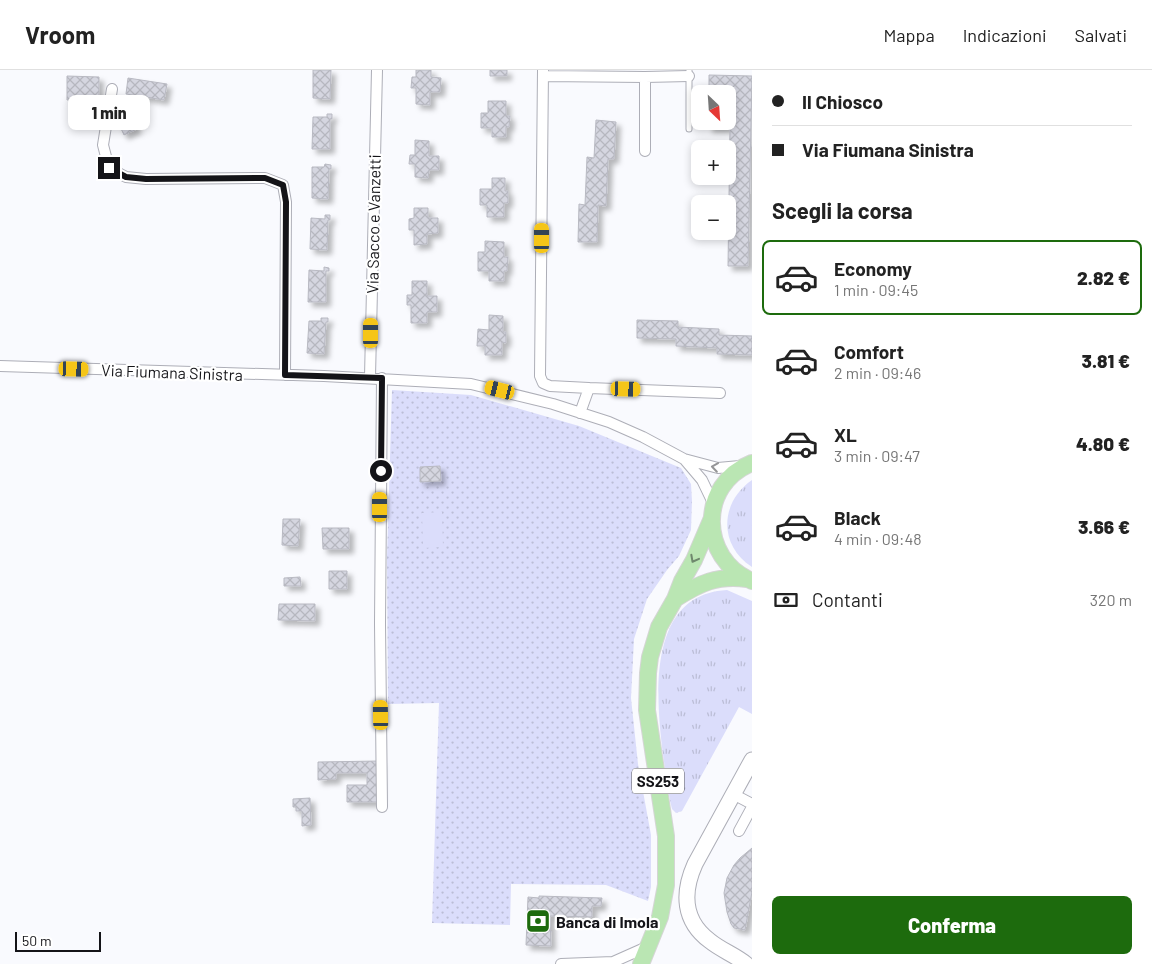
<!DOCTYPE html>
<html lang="it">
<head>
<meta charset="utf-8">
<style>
	:root { --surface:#fff; --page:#f6f6f6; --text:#222; --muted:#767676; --line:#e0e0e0; --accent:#1d6b0d }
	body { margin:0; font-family:Barlow,sans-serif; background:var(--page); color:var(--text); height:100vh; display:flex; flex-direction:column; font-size:19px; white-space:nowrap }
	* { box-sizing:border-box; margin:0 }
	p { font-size:16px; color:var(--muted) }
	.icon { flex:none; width:28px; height:28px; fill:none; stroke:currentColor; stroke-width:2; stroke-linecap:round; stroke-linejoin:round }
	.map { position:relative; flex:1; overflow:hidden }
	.drawer { display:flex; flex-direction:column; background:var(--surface); width:400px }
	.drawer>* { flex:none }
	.hud { display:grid; align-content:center; height:110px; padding:0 20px; background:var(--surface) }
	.needle { width:32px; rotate:155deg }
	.fabs { position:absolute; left:691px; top:15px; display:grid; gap:10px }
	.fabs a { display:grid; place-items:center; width:45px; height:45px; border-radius:8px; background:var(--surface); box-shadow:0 2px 8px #0003; font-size:25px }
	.scale { position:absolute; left:15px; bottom:12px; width:86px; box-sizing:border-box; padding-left:5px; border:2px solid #141418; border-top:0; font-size:14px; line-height:18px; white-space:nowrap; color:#141418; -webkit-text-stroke:4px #fff; paint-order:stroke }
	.end { position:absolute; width:22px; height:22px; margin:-11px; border:6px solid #141418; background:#fff; box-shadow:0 0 0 2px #fff }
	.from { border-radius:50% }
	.bubble { position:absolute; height:35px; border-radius:8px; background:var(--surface); box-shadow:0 2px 8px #0003; font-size:16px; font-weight:800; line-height:35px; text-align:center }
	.car { position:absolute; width:15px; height:30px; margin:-15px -8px; border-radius:6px; box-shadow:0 0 4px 1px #0007; background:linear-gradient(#f5c518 24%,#345 0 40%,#f5c518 0 76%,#345 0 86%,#f5c518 0) }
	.hud b { display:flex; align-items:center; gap:18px; height:48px; font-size:19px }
	.hud b+b { border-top:1px solid var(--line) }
	.hud i { width:12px; height:12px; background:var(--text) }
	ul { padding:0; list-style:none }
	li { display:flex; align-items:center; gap:15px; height:75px; margin:0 10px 8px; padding:0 10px; border:2px solid transparent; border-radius:8px }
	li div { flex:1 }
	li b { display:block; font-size:19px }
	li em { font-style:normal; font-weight:800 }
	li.active { border-color:var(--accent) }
	li>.icon { width:45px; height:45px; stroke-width:1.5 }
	h2 { padding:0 20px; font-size:22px; line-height:60px }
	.pay { display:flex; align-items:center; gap:12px; height:55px; padding:0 20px; font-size:19px }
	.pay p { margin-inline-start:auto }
	.button { display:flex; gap:10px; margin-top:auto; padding:10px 20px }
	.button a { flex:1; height:58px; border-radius:8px; background:var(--accent); color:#fff; font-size:20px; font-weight:800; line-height:58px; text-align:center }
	header { display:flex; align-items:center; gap:30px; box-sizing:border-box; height:70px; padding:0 25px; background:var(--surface); border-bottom:1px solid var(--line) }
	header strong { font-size:24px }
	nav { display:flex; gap:28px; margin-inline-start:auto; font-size:18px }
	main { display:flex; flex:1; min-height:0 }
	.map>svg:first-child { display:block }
	.grass { fill:url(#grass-tufts) }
	.park { fill:url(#park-dots) }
	.pitch { fill:#dbddfb }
	.building { fill:url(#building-cross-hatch); stroke:#b8b9c2; filter:url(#shadow) }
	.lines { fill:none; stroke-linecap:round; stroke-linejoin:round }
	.lane-casing { stroke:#adaeb7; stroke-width:7 }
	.street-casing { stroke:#adaeb7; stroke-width:12 }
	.secondary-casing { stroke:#adaeb7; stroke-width:17 }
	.primary-casing { stroke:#d5d5d5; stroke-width:18 }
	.lane { stroke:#fff; stroke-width:5 }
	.street { stroke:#fff; stroke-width:10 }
	.secondary { stroke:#fff; stroke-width:15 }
	.primary { stroke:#bae6b3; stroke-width:16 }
	.oneway { stroke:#959597 }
	.oneway2 { stroke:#6f886d }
	.route { stroke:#141418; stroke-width:6 }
	.labels { text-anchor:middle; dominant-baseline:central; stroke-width:4.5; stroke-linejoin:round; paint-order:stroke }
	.shield { fill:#fff; stroke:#5a5a5d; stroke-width:1 }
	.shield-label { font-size:15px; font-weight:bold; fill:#141418 }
	.street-label { font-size:16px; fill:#141418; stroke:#fff }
	.poi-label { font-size:16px; font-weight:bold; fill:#141418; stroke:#fff; text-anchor:start }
</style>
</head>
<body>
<header>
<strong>Vroom</strong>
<nav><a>Mappa</a><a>Indicazioni</a><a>Salvati</a></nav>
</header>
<main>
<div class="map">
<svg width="752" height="894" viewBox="0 0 752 894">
	<defs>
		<pattern id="grass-tufts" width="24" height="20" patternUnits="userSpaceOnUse" patternTransform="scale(1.25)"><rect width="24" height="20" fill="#dbddfb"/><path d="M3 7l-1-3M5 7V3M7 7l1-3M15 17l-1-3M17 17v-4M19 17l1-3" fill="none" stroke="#bbbdd6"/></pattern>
		<pattern id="park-dots" width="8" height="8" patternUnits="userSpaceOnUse" patternTransform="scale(1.25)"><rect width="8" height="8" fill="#dbddfb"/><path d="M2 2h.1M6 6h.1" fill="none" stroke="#bbbdd6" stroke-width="1.8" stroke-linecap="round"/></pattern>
		<pattern id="building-cross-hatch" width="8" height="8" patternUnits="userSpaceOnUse" patternTransform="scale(1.25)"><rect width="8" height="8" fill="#d5d6e0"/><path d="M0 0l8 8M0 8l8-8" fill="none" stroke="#b6b7bf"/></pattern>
		<filter id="shadow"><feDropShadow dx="4.5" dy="4.5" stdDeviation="2.5" flood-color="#0004"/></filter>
	</defs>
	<rect width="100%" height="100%" fill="#f9fafe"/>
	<path class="grass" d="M752,410V497C718,475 720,432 752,410Z
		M727,520L752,531V644L739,637L682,741L676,743L672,739L670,731C661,670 631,525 727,520Z"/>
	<path class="park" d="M392,320L471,325L579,356L681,398L691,414L692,431L691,460L679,486L667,500L647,529L634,569L631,628L638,694L651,765V817L648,831L606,815L511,814L510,855L432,853L439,633L388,634L387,487Z"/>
	<path class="pitch" d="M442,442L443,477L423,478L422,443Z"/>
	<path class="building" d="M313,0H331L330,29L313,28Z
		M416,0H431V7L441,8L440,22H430V35L416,34V18H411L412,7H416Z
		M490,0H507V6H490Z
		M709,5L752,6L748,196H728L730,58H708L709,51H728V24H709Z
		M67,6L99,7V30H67Z
		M128,8L167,14L164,30L126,24Z
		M488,31H506V46H510L509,57H506V67H492V58H481V43H488Z
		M327,44H332V49H330V79H312L313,47H327Z
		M131,47L137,59L124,65L118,52Z
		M596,50L616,52L614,89H608L606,136L598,135L597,172H578L579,134L585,135L587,87L594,88Z
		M415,70L429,71V86H439V100H429L428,108L415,107V94H409L410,85H415Z
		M325,94L331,95V99H329L328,129L312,128V97H324Z
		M492,108H505V121H508V133H504V147H487V135H480V119H492Z
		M414,138H428V148H438V163L427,164V174L414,175V160H409V149L414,148Z
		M325,145H330V150H328L327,180L310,179L311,148L325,149Z
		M485,171L504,172V187H508L507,201H504V211H489V201H478V182H485Z
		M324,197L329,198V201H326V232H308L309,200L324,201Z
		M412,211H427V226H437V242H427V253H411V235H407V225H412Z
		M489,245L503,246V262H506V273L502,272V285H485V276H477L478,259L489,260Z
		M321,248H328V252H326L324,284L307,283L309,251H321Z
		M637,250L678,251V257L719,259V265L752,266V285L717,284V278L676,276V269L637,268Z
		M440,396L441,411L420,412V397Z
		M283,449H300L298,476L282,475Z
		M322,458H349V479H323Z
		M329,501H347V519H329Z
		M300,507L301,516H284V508Z
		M279,534H315V551L278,550Z
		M379,691V732H347V715H367V703H336V709L318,710V692Z
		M310,728L311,755L302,756V741H296V737H293V729Z
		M752,778V822L745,860L734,858L731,854L727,842L724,823L727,808L734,795L740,788Z
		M539,826L602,828L601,836H592V847L550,846L551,876L526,875L528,827L539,828Z"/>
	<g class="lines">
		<defs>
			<path id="lane" d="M689,59V0"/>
			<path id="street" d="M543,0L540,306L543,313L550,316L589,318L580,343
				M543,6L645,7V81
				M645,7L689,6
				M112,19L103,75L109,98L126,107L146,109L265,108L283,115L286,132L285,305
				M0,296L324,306L471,314L553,334L609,352L643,367L684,389L718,398L740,396
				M370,307L377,0
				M382,308L380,554L382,737
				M589,318L720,323
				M685,390L702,410L714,435
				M733,724L752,734
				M739,761L752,737
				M561,894L613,892L649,876"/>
			<path id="secondary" d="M746,894C735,885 721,880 710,871C683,851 682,823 695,794L752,690"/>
			<path id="primary" d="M752,393C698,414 699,489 752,511
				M675,529C700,513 717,505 747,509
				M641,894L660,847L666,815V766L647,640L648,603L650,587L659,557L675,529L682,511L694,490L712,448"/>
		</defs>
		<use href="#lane" class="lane-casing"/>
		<use href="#street" class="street-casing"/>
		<use href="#secondary" class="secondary-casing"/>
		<use href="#primary" class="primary-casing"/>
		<use href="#lane" class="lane"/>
		<use href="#street" class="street"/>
		<use href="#secondary" class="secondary"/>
		<use href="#primary" class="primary"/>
	</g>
	<defs><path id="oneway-chevron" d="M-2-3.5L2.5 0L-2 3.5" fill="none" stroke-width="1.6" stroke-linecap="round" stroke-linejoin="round" transform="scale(1.25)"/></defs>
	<use class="oneway" href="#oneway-chevron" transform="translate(715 397) rotate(-172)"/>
	<use class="oneway2" href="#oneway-chevron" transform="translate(694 489) rotate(118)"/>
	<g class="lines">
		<path class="route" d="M109,98L126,107L146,109L265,108L283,115L286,132L285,305L382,308L381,401"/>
	</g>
	<defs>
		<symbol id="bank-square" viewBox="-11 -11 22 22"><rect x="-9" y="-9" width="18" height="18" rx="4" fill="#1d6b0d" stroke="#fff"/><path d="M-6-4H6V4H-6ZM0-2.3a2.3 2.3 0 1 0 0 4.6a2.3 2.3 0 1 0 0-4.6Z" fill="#fff"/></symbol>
	</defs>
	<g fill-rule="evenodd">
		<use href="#bank-square" x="524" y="837" width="28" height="28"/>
	</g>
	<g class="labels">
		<rect class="shield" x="632" y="698.5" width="52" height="25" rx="4"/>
		<g class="shield-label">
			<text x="658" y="711">SS253</text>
		</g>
		<g class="street-label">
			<text transform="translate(373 154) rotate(-89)">Via Sacco e Vanzetti</text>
			<text transform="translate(172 302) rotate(2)">Via Fiumana Sinistra</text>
		</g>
		<g class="poi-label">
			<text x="556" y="851">Banca di Imola</text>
		</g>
	</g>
</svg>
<div class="fabs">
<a><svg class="needle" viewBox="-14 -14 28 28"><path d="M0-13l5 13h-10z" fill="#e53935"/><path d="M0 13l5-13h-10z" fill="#767676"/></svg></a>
<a>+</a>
<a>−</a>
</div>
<div class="scale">50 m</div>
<i class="end from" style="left:381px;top:401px"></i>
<i class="end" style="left:109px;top:98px"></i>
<div class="bubble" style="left:68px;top:25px;width:82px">1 min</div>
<i class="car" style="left:542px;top:168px;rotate:0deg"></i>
<i class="car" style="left:371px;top:263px;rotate:0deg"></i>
<i class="car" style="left:74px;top:299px;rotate:92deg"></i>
<i class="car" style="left:626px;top:319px;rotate:92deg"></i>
<i class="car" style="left:500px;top:320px;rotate:284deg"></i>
<i class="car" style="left:380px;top:437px;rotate:0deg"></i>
<i class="car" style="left:381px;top:645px;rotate:359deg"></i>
</div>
<section class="drawer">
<div class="hud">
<b><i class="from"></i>Il Chiosco</b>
<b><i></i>Via Fiumana Sinistra</b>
</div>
<h2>Scegli la corsa</h2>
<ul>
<li class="active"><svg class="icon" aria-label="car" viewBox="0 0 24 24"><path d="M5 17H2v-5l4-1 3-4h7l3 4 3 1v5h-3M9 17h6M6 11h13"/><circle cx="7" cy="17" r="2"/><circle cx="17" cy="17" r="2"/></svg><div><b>Economy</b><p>1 min · 09:45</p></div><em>2.82 €</em></li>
<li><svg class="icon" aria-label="car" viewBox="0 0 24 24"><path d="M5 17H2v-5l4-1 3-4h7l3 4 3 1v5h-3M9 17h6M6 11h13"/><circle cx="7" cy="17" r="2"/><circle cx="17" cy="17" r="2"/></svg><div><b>Comfort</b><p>2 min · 09:46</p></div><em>3.81 €</em></li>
<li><svg class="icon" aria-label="car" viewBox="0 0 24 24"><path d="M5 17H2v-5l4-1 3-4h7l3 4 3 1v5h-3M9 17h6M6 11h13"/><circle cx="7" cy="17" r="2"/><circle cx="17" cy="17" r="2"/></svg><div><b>XL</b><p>3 min · 09:47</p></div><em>4.80 €</em></li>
<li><svg class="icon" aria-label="car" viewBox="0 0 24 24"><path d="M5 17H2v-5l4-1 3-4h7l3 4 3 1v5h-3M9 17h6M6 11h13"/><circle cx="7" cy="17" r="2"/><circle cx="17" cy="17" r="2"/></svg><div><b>Black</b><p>4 min · 09:48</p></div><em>3.66 €</em></li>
</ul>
<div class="pay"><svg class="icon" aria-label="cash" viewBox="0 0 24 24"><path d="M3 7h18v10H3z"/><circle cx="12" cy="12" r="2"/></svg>Contanti<p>320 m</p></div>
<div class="button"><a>Conferma</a></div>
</section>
</main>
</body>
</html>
